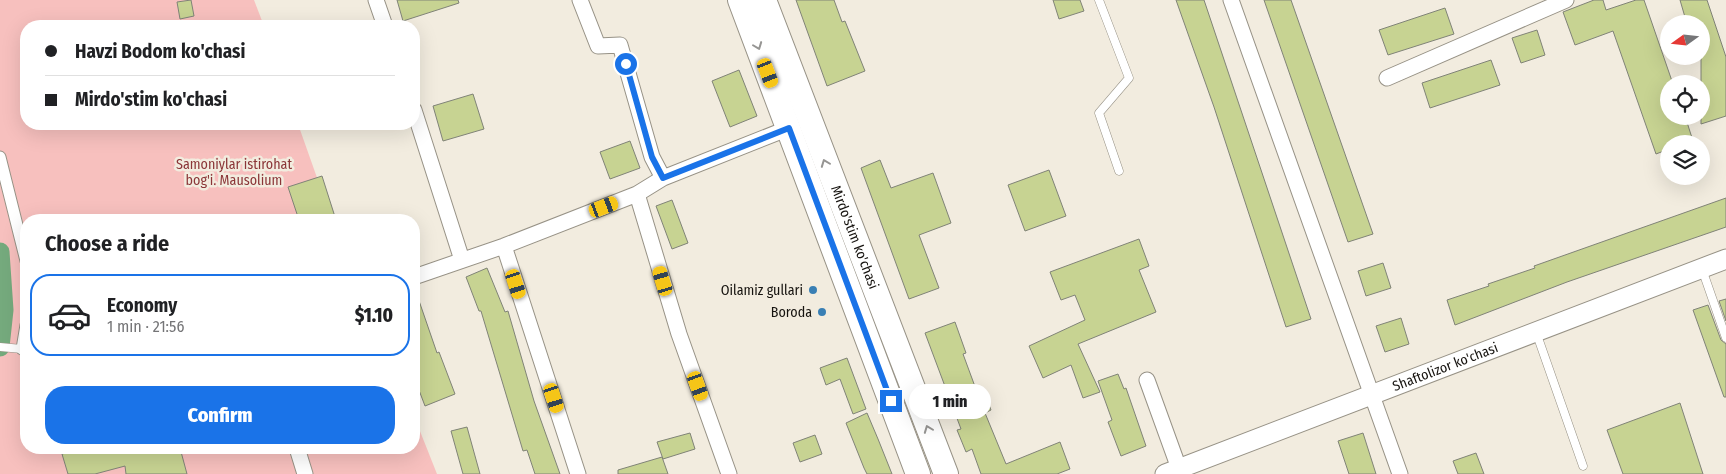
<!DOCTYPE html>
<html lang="en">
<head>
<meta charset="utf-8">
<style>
	:root { --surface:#fff; --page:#f6f6f6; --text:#202124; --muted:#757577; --line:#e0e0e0; --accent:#1a73e8 }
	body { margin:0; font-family:"Fira Sans Condensed",sans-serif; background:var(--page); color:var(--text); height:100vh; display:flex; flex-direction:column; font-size:19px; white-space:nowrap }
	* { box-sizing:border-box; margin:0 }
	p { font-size:16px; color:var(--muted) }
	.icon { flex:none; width:28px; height:28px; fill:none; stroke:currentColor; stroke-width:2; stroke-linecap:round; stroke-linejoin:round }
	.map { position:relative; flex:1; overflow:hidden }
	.sheet { position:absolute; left:20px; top:214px; width:400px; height:240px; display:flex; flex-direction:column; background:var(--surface); border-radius:20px; box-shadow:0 5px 20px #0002 }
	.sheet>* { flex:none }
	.banner { position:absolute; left:20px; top:20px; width:400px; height:110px; border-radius:20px; box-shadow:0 5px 20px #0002; display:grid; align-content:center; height:110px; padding:0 25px; background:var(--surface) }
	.needle { width:32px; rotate:255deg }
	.controls { position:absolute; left:1660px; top:15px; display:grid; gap:10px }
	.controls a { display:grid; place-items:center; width:50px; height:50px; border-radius:50%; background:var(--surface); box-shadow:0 5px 20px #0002; font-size:25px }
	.end { position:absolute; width:22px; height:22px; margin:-11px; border:6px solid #1a73e8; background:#fff; box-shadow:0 0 0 2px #fff }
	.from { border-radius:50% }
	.bubble { position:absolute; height:35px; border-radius:18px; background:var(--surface); box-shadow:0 5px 20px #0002; font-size:16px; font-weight:800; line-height:35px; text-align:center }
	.car { position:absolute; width:15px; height:30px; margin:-15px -8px; border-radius:6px; box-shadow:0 0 4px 1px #0007; background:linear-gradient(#f5c518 24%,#345 0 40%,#f5c518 0 76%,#345 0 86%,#f5c518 0) }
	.banner b { display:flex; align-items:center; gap:18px; height:48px; font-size:19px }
	.banner b+b { border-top:1px solid var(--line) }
	.banner i { width:12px; height:12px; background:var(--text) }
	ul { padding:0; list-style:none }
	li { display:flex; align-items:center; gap:15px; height:82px; margin:0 10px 8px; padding:0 15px; border:2px solid transparent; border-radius:20px }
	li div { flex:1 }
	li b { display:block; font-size:19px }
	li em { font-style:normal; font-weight:800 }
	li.current { border-color:var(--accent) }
	li>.icon { width:45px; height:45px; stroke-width:1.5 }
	h2 { padding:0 25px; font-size:22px; line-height:60px }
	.action { display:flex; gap:10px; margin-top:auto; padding:10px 25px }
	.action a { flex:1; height:58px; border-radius:20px; background:var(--accent); color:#fff; font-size:20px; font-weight:800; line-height:58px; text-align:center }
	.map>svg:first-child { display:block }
	.green { fill:#f7c0be }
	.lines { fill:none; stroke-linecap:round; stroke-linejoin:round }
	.canal { stroke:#75aa7d; stroke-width:19 }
	.building { fill:#c7d392; stroke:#808377 }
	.service-casing { stroke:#979286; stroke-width:9 }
	.pedestrian-casing { stroke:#979286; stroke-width:13 }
	.minor-casing { stroke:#979286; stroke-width:17 }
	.tertiary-casing { stroke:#979286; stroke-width:21 }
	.primary-casing { stroke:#979286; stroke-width:26 }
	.service { stroke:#fff; stroke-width:8 }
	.pedestrian { stroke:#fff; stroke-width:11 }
	.minor { stroke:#fff; stroke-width:15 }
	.tertiary { stroke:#fff; stroke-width:19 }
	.primary { stroke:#fff; stroke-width:24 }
	.oneway { stroke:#969593 }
	.route { stroke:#1a73e8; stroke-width:6 }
	.poi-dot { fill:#397fb4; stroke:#f2ecdf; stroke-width:2 }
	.labels { text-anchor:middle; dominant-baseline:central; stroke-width:5; stroke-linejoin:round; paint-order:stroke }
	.park-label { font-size:14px; fill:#8b3638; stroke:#f2ecdf }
	.street-label { font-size:14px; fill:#16130f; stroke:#f2ecdf }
	.poi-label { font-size:14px; fill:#16130f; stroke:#f2ecdf; text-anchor:end }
</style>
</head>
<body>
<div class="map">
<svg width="1726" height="474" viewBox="0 0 1726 474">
	<rect width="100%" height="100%" fill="#f2ecdf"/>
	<path class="green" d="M0,0H254L264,26H26V124H298L332,220H26V448H414V416L437,474H0Z"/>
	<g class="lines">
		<path class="canal" d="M0,252L4,310L0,347"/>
	</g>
	<path class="building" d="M191,0L194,16L180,19L177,2Z
		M397,0H458L459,3L403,21Z
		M796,0H834L842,22L845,21L865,71L827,86Z
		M1053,0H1080L1084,11L1059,19Z
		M1176,0H1204L1311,319L1286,327L1214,107Z
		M1264,0H1291L1373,234L1348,242Z
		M1594,0H1603L1606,10L1636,0H1644L1673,84H1669V116H1685L1693,141L1685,144H1669V149L1656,154L1613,31L1575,45L1563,12Z
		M1680,0H1707L1726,57V116L1701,124V24H1687Z
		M1445,8L1454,34L1388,55L1379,30Z
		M1537,30L1545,55L1521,63L1512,38Z
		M1491,60L1500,85L1430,108L1422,83Z
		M739,70L757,116L730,127L712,81Z
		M473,94L484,129L443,141L433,106Z
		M630,141L640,168L610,179L600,152Z
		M880,160L891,188L933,173L951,223L919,235L939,288L909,299L861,168Z
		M1049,170L1066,216L1025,231L1008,185Z
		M322,176L336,220H299L288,187Z
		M1726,198V227L1567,282L1455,325L1447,300L1489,286L1488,284L1535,268L1534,266Z
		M672,200L688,243L672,249L656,206Z
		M1139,239L1149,266L1139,270L1156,312L1078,344L1100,392L1083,398L1071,365L1043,378L1029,346L1085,320L1075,295L1061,300L1050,272Z
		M1383,263L1391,288L1366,296L1358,271Z
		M487,268L505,312L508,311L534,401L560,474H535L527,450L523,451L481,311H479L466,277Z
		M414,292H416L437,353L439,352L455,394L425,406L414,377Z
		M1726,299V321L1719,301Z
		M1708,305L1721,340L1726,344V397H1724L1693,310Z
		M1401,318L1409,344L1385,352L1376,326Z
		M955,322L966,353L963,354L977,392L983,390L991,410L985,413L1006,464L1060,442L1070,469L1057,474H981L972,449L966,452L957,430L961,429L925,333Z
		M847,358L866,409L853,414L840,379L826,385L820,368Z
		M1118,374L1124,389L1126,388L1146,446L1121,456L1108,422L1112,420L1098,381Z
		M1680,403L1703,474H1623L1607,430Z
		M867,413L878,439L892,474H867L864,468L846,423Z
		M467,427L480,474H463L451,431Z
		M690,433L695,449L663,459L657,442Z
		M1363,433L1376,474H1349L1338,441Z
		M815,435L822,454L800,462L793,443Z
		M87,448H180L187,474H126L125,466L95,474H68L62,454Z
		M1476,453L1484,474H1458L1453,461Z
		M662,457L668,474H618V470Z"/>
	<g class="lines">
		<defs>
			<path id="service" d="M1099,0L1129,78L1099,113L1119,171
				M1702,269L1726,338
				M1536,332L1583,466
				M0,347L22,349"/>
			<path id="pedestrian" d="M0,157L26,261
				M26,325L22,349L26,351"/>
			<path id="minor" d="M376,0L385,26
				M580,0L598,46L620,45L652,157L663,178
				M1231,0L1400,474
				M1387,78L1566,0
				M414,110L462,260
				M637,194L679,334L729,474
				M504,246L578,474
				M414,277L504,246L637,194L663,178L789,128
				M1147,380L1181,474
				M297,448L305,474"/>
			<g id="tertiary">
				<path id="s1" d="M1165,474L1726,259"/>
			</g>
			<g id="primary">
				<path d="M740,0L918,474"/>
				<path id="s2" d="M764,0L946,474"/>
			</g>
		</defs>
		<use href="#service" class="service-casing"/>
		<use href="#pedestrian" class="pedestrian-casing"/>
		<use href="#minor" class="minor-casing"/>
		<use href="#tertiary" class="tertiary-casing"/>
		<use href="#primary" class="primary-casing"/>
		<use href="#service" class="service"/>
		<use href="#pedestrian" class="pedestrian"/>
		<use href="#minor" class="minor"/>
		<use href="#tertiary" class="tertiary"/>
		<use href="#primary" class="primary"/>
	</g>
	<defs><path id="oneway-chevron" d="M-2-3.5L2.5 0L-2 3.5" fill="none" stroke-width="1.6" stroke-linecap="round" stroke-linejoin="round" transform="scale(1.25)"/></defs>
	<g class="oneway">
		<use href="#oneway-chevron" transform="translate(758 46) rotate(69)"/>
		<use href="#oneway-chevron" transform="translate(825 163) rotate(-111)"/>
		<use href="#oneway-chevron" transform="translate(928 429) rotate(-111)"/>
	</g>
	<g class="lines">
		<path class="route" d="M626,64L652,157L663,178L789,128L891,401"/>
	</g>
	<g class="poi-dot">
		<circle cx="813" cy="290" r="5"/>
		<circle cx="822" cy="312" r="5"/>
	</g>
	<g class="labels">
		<g class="park-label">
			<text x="234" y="164">Samoniylar istirohat<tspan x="234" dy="16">bog'i. Mausolium</tspan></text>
		</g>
		<g class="street-label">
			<text stroke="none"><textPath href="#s2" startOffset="254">Mirdo'stim ko'chasi</textPath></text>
			<text stroke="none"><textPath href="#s1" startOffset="300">Shaftolizor ko'chasi</textPath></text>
		</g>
		<g class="poi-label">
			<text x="803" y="290">Oilamiz gullari</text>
			<text x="812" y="312">Boroda</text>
		</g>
	</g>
</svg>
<div class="controls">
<a><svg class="needle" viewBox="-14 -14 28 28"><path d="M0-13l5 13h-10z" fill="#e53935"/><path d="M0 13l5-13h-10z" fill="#757577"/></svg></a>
<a><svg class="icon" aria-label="locate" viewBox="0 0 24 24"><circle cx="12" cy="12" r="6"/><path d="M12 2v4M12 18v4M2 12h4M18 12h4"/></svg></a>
<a><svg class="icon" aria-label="layers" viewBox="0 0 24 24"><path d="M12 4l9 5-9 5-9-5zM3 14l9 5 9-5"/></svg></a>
</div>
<i class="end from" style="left:626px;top:64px"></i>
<i class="end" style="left:891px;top:401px"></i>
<div class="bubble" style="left:909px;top:384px;width:82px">1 min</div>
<i class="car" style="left:768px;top:73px;rotate:159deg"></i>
<i class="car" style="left:604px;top:207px;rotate:69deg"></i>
<i class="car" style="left:663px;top:281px;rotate:343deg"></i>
<i class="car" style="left:516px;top:284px;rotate:162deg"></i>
<i class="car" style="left:698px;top:386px;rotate:160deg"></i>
<i class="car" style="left:554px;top:398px;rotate:162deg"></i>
<div class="banner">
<b><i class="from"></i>Havzi Bodom ko'chasi</b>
<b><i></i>Mirdo'stim ko'chasi</b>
</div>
<section class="sheet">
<h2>Choose a ride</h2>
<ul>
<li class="current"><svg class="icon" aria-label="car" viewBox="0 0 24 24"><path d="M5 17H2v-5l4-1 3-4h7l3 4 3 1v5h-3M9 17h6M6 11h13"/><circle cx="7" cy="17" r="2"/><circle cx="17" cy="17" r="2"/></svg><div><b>Economy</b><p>1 min · 21:56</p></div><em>$1.10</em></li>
</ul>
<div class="action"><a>Confirm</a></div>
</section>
</div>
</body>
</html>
